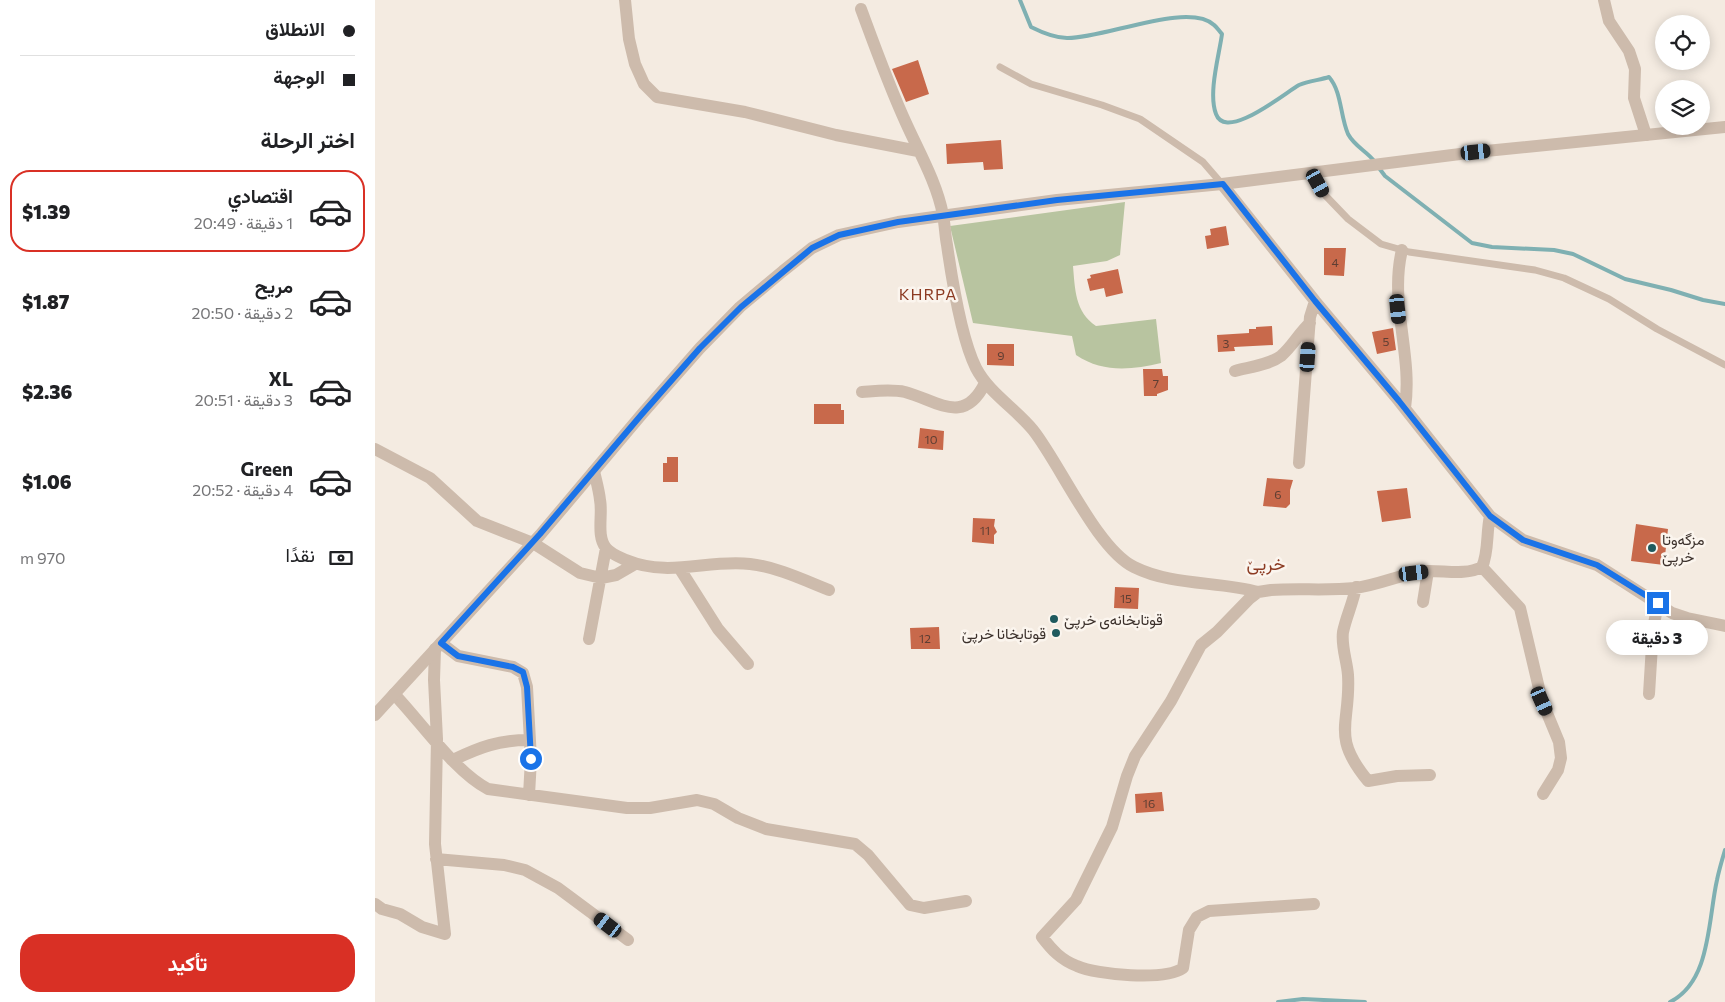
<!DOCTYPE html>
<html lang="ar">
<head>
<meta charset="utf-8">
<style>
	:root { --surface:#fff; --page:#f6f6f6; --text:#202124; --muted:#757577; --line:#e0e0e0; --accent:#d93025 }
	body { margin:0; font-family:Commissioner,Vazirmatn,sans-serif; background:var(--page); color:var(--text); direction:rtl; height:100vh; display:flex; flex-direction:column; font-size:19px; white-space:nowrap }
	* { box-sizing:border-box; margin:0 }
	p { font-size:16px; color:var(--muted) }
	.icon { flex:none; width:28px; height:28px; fill:none; stroke:currentColor; stroke-width:2; stroke-linecap:round; stroke-linejoin:round }
	.map { position:relative; flex:1; overflow:hidden; direction:ltr }
	.panel { display:flex; flex-direction:column; background:var(--surface); width:375px }
	.panel>* { flex:none }
	.banner { display:grid; align-content:center; height:110px; padding:0 20px; background:var(--surface) }
	.tools { position:absolute; left:1280px; top:15px; display:grid; gap:10px }
	.tools a { display:grid; place-items:center; width:55px; height:55px; border-radius:50%; background:var(--surface); box-shadow:0 2px 12px #0003; font-size:25px }
	.end { position:absolute; width:22px; height:22px; margin:-11px; border:6px solid #1a73e8; background:#fff; box-shadow:0 0 0 2px #fff }
	.from { border-radius:50% }
	.bubble { position:absolute; height:35px; border-radius:18px; background:var(--surface); box-shadow:0 2px 12px #0003; font-size:16px; font-weight:800; line-height:35px; text-align:center; direction:rtl }
	.car { position:absolute; width:15px; height:30px; margin:-15px -8px; border-radius:6px; box-shadow:0 0 4px 1px #0007; background:linear-gradient(#222 24%,#8ab4d8 0 40%,#222 0 76%,#8ab4d8 0 86%,#222 0) }
	.banner b { display:flex; align-items:center; gap:18px; height:48px; font-size:19px }
	.banner b+b { border-top:1px solid var(--line) }
	.banner i { width:12px; height:12px; background:var(--text) }
	ul { padding:0; list-style:none }
	li { display:flex; align-items:center; gap:15px; height:82px; margin:0 10px 8px; padding:0 10px; border:2px solid transparent; border-radius:20px }
	li div { flex:1 }
	li b { display:block; font-size:19px }
	li em { font-style:normal; font-weight:800 }
	li.on { border-color:var(--accent) }
	li>.icon { width:45px; height:45px; stroke-width:1.5 }
	h2 { padding:0 20px; font-size:22px; line-height:60px }
	.pay { display:flex; align-items:center; gap:12px; height:55px; padding:0 20px; font-size:19px }
	.pay p { margin-inline-start:auto }
	.button { display:flex; gap:10px; margin-top:auto; padding:10px 20px }
	.button a { flex:1; height:58px; border-radius:20px; background:var(--accent); color:#fff; font-size:20px; font-weight:800; line-height:58px; text-align:center }
	main { display:flex; flex:1; min-height:0 }
	.map>svg:first-child { display:block }
	.green { fill:#b8c4a0 }
	.lines { fill:none; stroke-linecap:round; stroke-linejoin:round }
	.stream { stroke:#7fb0b2; stroke-width:4 }
	.building { fill:#c8694b }
	.service { stroke:#cdbbac; stroke-width:7 }
	.minor { stroke:#cdbbac; stroke-width:12 }
	.tertiary { stroke:#cdbbac; stroke-width:12 }
	.route { stroke:#1a73e8; stroke-width:6 }
	.poi-dot { fill:#1f5a5e; stroke:#fbf5ee; stroke-width:2 }
	.labels { text-anchor:middle; dominant-baseline:central; stroke-width:5; stroke-linejoin:round; paint-order:stroke }
	.number-label { font-size:12px; fill:#5e3e33 }
	.poi-label { font-size:15px; fill:#3b302b; stroke:#fbf5ee; text-anchor:start }
	.neighbourhood-label { font-size:16px; letter-spacing:1px; fill:#8c3b22; stroke:#fbf5ee }
	.quarter-label { font-size:18px; fill:#8c3b22; stroke:#fbf5ee }
</style>
</head>
<body>
<main>
<div class="map">
<svg width="1350" height="1002" viewBox="0 0 1350 1002">
	<rect width="100%" height="100%" fill="#f4ebe1"/>
	<path class="green" d="M750,202L745,255L732,261L698,266C700,289 700,312 721,326L781,319L786,363C756,370 728,373 701,355L697,336L598,323L575,226Z"/>
	<g class="lines">
		<path class="stream" d="M645,0L656,27C666,32 680,38 692,38C728,39 813,1 839,25C842,27 844,31 847,34C844,56 833,93 841,114C851,142 911,92 924,85C933,81 945,80 954,77C967,92 965,116 973,134C980,147 992,151 1000,162
			M1004,168L1010,176L1097,243L1117,247L1179,250L1198,254L1250,279L1296,290L1328,300L1350,304
			M903,1002L928,999L990,1002
			M1295,1002C1336,982 1333,919 1342,880C1344,870 1347,860 1350,850"/>
	</g>
	<path class="building" d="M543,60L554,94L531,102L517,69Z
		M626,140L628,169L609,170L608,162L572,164L571,144Z
		M851,226L854,245L832,249L830,236L836,235L835,229Z
		M949,248H971L969,276L949,275Z
		M743,269L748,293L731,297L729,288L715,291L712,279L716,278L715,275Z
		M897,326L898,345L859,347L860,351L843,352L842,335L874,333V329H881V327Z
		M1018,328L1021,350L1002,354L997,332Z
		M612,344H639V366L612,365Z
		M768,369H787L788,376H793V390L782,394V396H769Z
		M439,404H466V410H469V424H439Z
		M545,428L569,431L568,450L543,448Z
		M292,457H303V482H288V463H292Z
		M892,478L918,480L915,490V504L911,508L888,506Z
		M1032,488L1036,518L1007,522L1002,491Z
		M598,518L620,519L619,526L622,532L619,535V544L597,542Z
		M1261,524L1293,529L1289,565L1256,561Z
		M740,587L764,588L763,609L739,608Z
		M564,627L565,649H536L535,628Z
		M787,792L789,811L761,813L760,794Z"/>
	<g class="lines">
		<path class="service" d="M625,67L656,84L727,105L765,119L828,162L847,184
			M937,172L949,194L973,219L1006,244L1034,252L1160,270L1189,278L1234,299L1282,329L1350,365"/>
		<path class="minor" d="M250,0L254,39L260,64L269,84L282,97L370,112L461,135L543,151
			M1229,0L1234,21L1254,51L1260,69L1259,98L1271,135
			M486,9C500,47 514,86 531,123C544,152 562,183 568,215C570,225 570,235 572,245C577,280 586,338 601,368C614,393 640,408 658,430C685,464 722,549 759,567C797,586 843,581 883,592
			M847,184L940,301L1024,401L1115,516L1148,540L1222,565L1297,613L1312,618L1350,626
			M1027,250C1014,303 1038,355 1030,408
			M860,371C875,367 894,365 906,356C917,347 924,333 935,323
			M487,392C501,391 516,389 530,392C563,401 589,426 610,383
			M0,449L55,478L102,521L158,543L205,573L226,578L241,575L260,564
			M924,463L935,317L940,301
			M219,471C221,480 224,490 225,500C228,514 221,536 231,548C236,554 244,557 251,560C295,578 332,559 375,564C402,567 429,580 454,590
			M1107,567L1145,608L1167,701L1184,742L1186,758L1183,770L1168,794
			M305,569L343,629L373,664
			M981,587C978,603 971,617 968,632C966,646 972,661 973,675C976,724 955,735 993,781L1022,776L1055,775
			M1048,602L1053,571
			M214,639L231,548
			M66,643L83,656L138,667L148,673L152,687L156,759L154,795
			M19,694C46,722 80,772 113,789L252,808H275L322,800L339,804L363,818L391,829L480,844L493,855L535,905L549,908L591,901
			M1274,694L1278,629L1283,603
			M78,760C105,747 124,740 154,740
			M61,859L129,865L150,870L183,888L253,940
			M0,904L7,909L25,914L47,927L70,934L60,844L62,739L59,680L60,649
			M939,904L834,911L822,917L814,930L808,968C790,981 722,975 702,966C686,960 677,950 667,937L701,900L737,827L752,776L760,756L796,701L826,645L842,632L874,599L883,592L896,590C924,588 952,591 980,588C1004,585 1026,574 1050,571C1069,570 1090,576 1107,567C1114,551 1111,534 1115,516"/>
		<path class="tertiary" d="M0,715L165,535L267,414L325,348L365,307L408,271L437,248L464,235L523,222L682,200L847,184L1101,152L1350,127"/>
	</g>
	<g class="lines">
		<path class="route" d="M156,759L152,687L148,672L138,667L83,656L66,643L165,534L267,414L325,348L366,307L437,248L464,235L523,222L682,200L848,184L940,301L1024,401L1115,516L1148,540L1222,565L1283,603"/>
	</g>
	<g class="poi-dot">
		<circle cx="1277" cy="548" r="5"/>
		<circle cx="679" cy="619" r="5"/>
		<circle cx="681" cy="633" r="5"/>
	</g>
	<g class="labels">
		<g class="number-label">
			<text x="960" y="262">4</text>
			<text x="1011" y="341">5</text>
			<text x="851" y="343">3</text>
			<text x="626" y="355">9</text>
			<text x="781" y="383">7</text>
			<text x="556" y="439">10</text>
			<text x="903" y="494">6</text>
			<text x="610" y="530">11</text>
			<text x="751" y="598">15</text>
			<text x="550" y="638">12</text>
			<text x="774" y="803">16</text>
		</g>
		<g class="poi-label">
			<text x="1287" y="539">مزگەوتا<tspan x="1287" dy="17">خرپێ</tspan></text>
			<text x="689" y="619">قوتابخانەی خرپێ</text>
			<text x="671" y="633" text-anchor="end">قوتابخانا خرپێ</text>
		</g>
		<g class="neighbourhood-label">
			<text x="553" y="293">KHRPA</text>
		</g>
		<g class="quarter-label">
			<text x="891" y="563">خرپێ</text>
		</g>
	</g>
</svg>
<div class="tools">
<a><svg class="icon" aria-label="locate" viewBox="0 0 24 24"><circle cx="12" cy="12" r="6"/><path d="M12 2v4M12 18v4M2 12h4M18 12h4"/></svg></a>
<a><svg class="icon" aria-label="layers" viewBox="0 0 24 24"><path d="M12 4l9 5-9 5-9-5zM3 14l9 5 9-5"/></svg></a>
</div>
<i class="end from" style="left:156px;top:759px"></i>
<i class="end" style="left:1283px;top:603px"></i>
<div class="bubble" style="left:1231px;top:620px;width:102px">3 دقيقة</div>
<i class="car" style="left:1101px;top:152px;rotate:84deg"></i>
<i class="car" style="left:943px;top:183px;rotate:151deg"></i>
<i class="car" style="left:1023px;top:309px;rotate:174deg"></i>
<i class="car" style="left:933px;top:357px;rotate:4deg"></i>
<i class="car" style="left:1039px;top:573px;rotate:83deg"></i>
<i class="car" style="left:1167px;top:701px;rotate:156deg"></i>
<i class="car" style="left:233px;top:925px;rotate:307deg"></i>
</div>
<section class="panel">
<div class="banner">
<b><i class="from"></i>الانطلاق</b>
<b><i></i>الوجهة</b>
</div>
<h2>اختر الرحلة</h2>
<ul>
<li class="on"><svg class="icon" aria-label="car" viewBox="0 0 24 24"><path d="M5 17H2v-5l4-1 3-4h7l3 4 3 1v5h-3M9 17h6M6 11h13"/><circle cx="7" cy="17" r="2"/><circle cx="17" cy="17" r="2"/></svg><div><b>اقتصادي</b><p>1 دقيقة · 20:49</p></div><em>$1.39</em></li>
<li><svg class="icon" aria-label="car" viewBox="0 0 24 24"><path d="M5 17H2v-5l4-1 3-4h7l3 4 3 1v5h-3M9 17h6M6 11h13"/><circle cx="7" cy="17" r="2"/><circle cx="17" cy="17" r="2"/></svg><div><b>مريح</b><p>2 دقيقة · 20:50</p></div><em>$1.87</em></li>
<li><svg class="icon" aria-label="car" viewBox="0 0 24 24"><path d="M5 17H2v-5l4-1 3-4h7l3 4 3 1v5h-3M9 17h6M6 11h13"/><circle cx="7" cy="17" r="2"/><circle cx="17" cy="17" r="2"/></svg><div><b>XL</b><p>3 دقيقة · 20:51</p></div><em>$2.36</em></li>
<li><svg class="icon" aria-label="car" viewBox="0 0 24 24"><path d="M5 17H2v-5l4-1 3-4h7l3 4 3 1v5h-3M9 17h6M6 11h13"/><circle cx="7" cy="17" r="2"/><circle cx="17" cy="17" r="2"/></svg><div><b>Green</b><p>4 دقيقة · 20:52</p></div><em>$1.06</em></li>
</ul>
<div class="pay"><svg class="icon" aria-label="cash" viewBox="0 0 24 24"><path d="M3 7h18v10H3z"/><circle cx="12" cy="12" r="2"/></svg>نقدًا<p>970 m</p></div>
<div class="button"><a>تأكيد</a></div>
</section>
</main>
</body>
</html>
